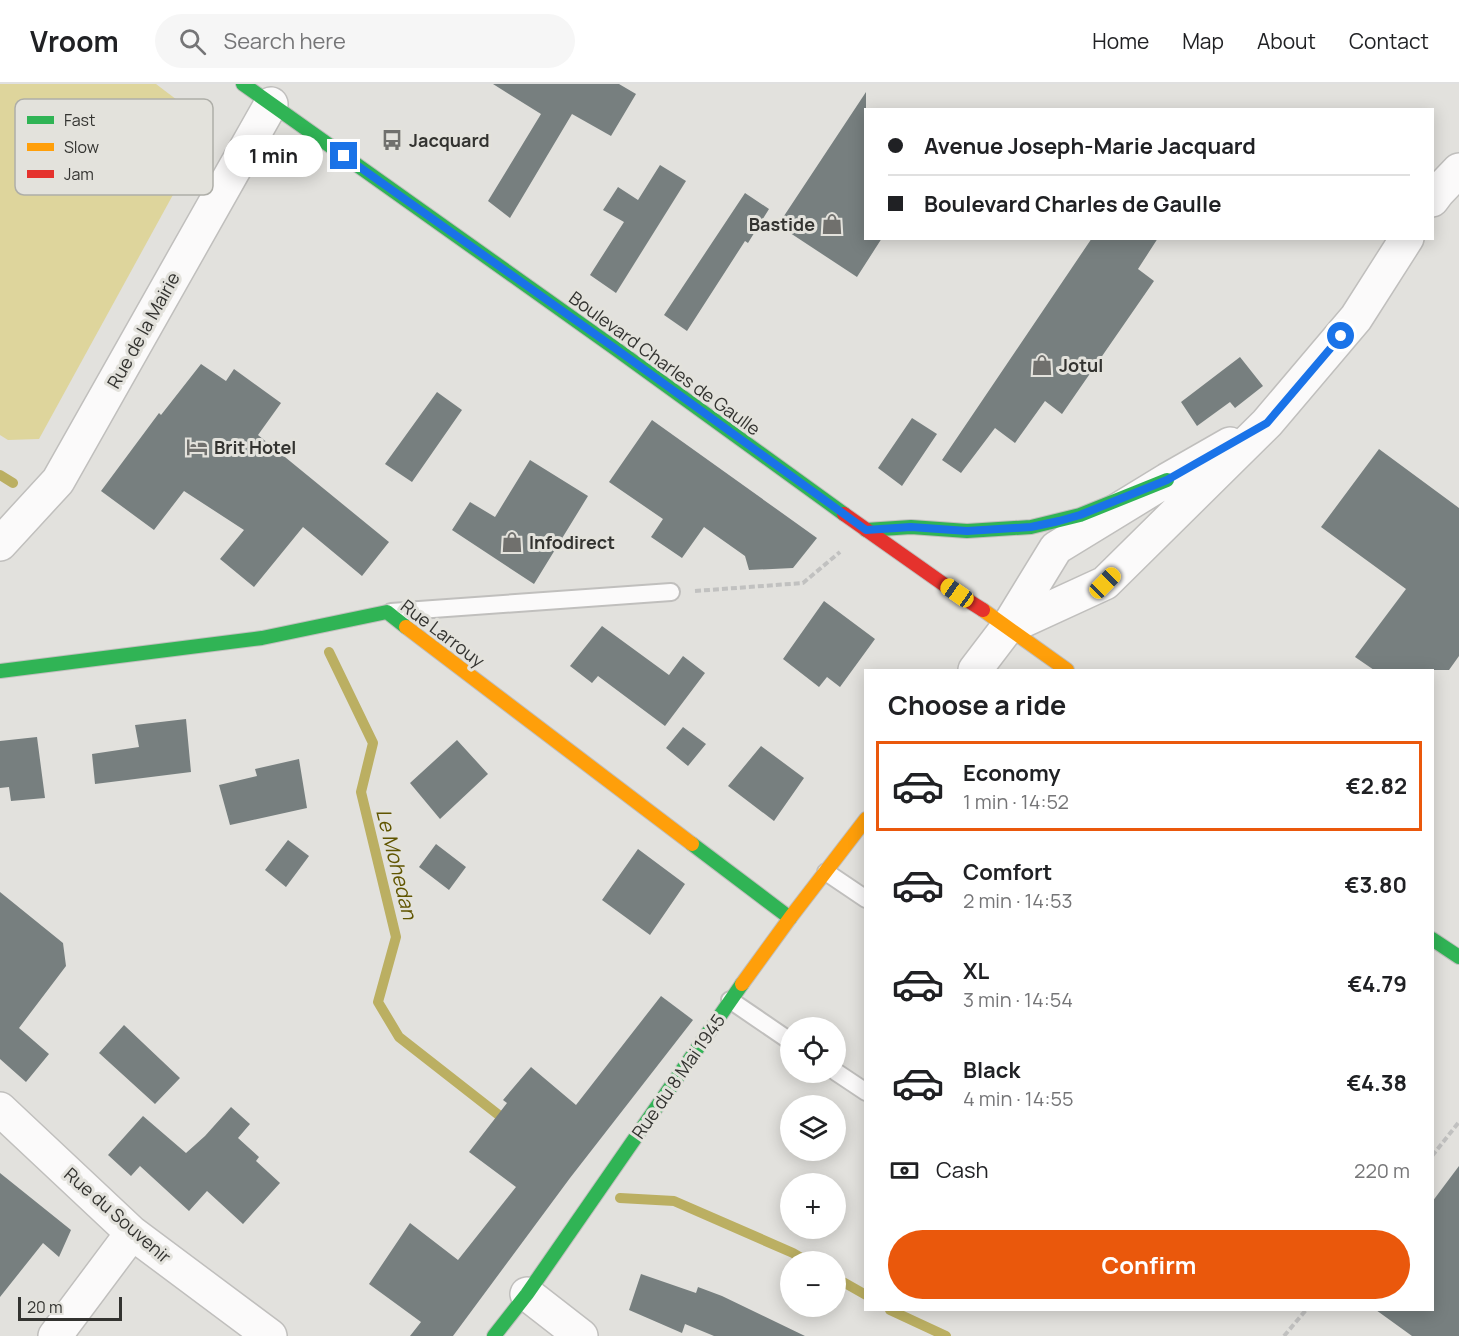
<!DOCTYPE html>
<html lang="en">
<head>
<meta charset="utf-8">
<style>
	:root { --surface:#fff; --page:#f6f6f6; --text:#202124; --muted:#757577; --line:#e0e0e0; --accent:#ea580c }
	body { margin:0; font-family:Manrope,sans-serif; background:var(--page); color:var(--text); height:100vh; display:flex; flex-direction:column; font-size:22px; white-space:nowrap }
	* { box-sizing:border-box; margin:0 }
	p { font-size:20px; color:var(--muted) }
	.icon { flex:none; width:33px; height:33px; fill:none; stroke:currentColor; stroke-width:2; stroke-linecap:round; stroke-linejoin:round }
	.map { position:relative; flex:1; overflow:hidden }
	.side { position:absolute; left:864px; top:585px; width:570px; height:642px; display:flex; flex-direction:column; background:var(--surface); border-radius:0px; box-shadow:0 3px 15px #0003 }
	.side>* { flex:none }
	.top-card { position:absolute; left:864px; top:24px; width:570px; height:132px; border-radius:0px; box-shadow:0 3px 15px #0003; display:grid; align-content:center; height:132px; padding:0 24px; background:var(--surface) }
	.controls { position:absolute; left:780px; top:933px; display:grid; gap:12px }
	.controls a { display:grid; place-items:center; width:66px; height:66px; border-radius:50%; background:var(--surface); box-shadow:0 3px 15px #0003; font-size:30px }
	.scale { position:absolute; left:18px; bottom:15px; width:104px; box-sizing:border-box; padding-left:6px; border:3px solid #333330; border-top:0; font-size:16px; line-height:21px; white-space:nowrap; color:#333330; -webkit-text-stroke:4px #e3e2dc; paint-order:stroke }
	.end { position:absolute; width:27px; height:27px; margin:-14px; border:8px solid #1a73e8; background:#fff; box-shadow:0 0 0 3px #fff }
	.from { border-radius:50% }
	.bubble { position:absolute; height:42px; border-radius:21px; background:var(--surface); box-shadow:0 3px 15px #0003; font-size:20px; font-weight:700; line-height:42px; text-align:center }
	.car { position:absolute; width:18px; height:36px; margin:-18px -9px; border-radius:8px; box-shadow:0 0 4px 2px #0007; background:linear-gradient(#f5c518 24%,#345 0 40%,#f5c518 0 76%,#345 0 86%,#f5c518 0) }
	.top-card b { display:flex; align-items:center; gap:21px; height:57px; font-size:22px }
	.top-card b+b { border-top:2px solid var(--line) }
	.top-card i { width:15px; height:15px; background:var(--text) }
	ul { padding:0; list-style:none }
	li { display:flex; align-items:center; gap:18px; height:90px; margin:0 12px 9px; padding:0 12px; border:3px solid transparent; border-radius:0px }
	li div { flex:1 }
	li b { display:block; font-size:22px }
	li em { font-style:normal; font-weight:700 }
	li.on { border-color:var(--accent) }
	li>.icon { width:54px; height:54px; stroke-width:1.5 }
	h2 { padding:0 24px; font-size:27px; line-height:72px }
	.pay { display:flex; align-items:center; gap:15px; height:66px; padding:0 24px; font-size:22px }
	.pay p { margin-inline-start:auto }
	.cta { display:flex; gap:12px; margin-top:auto; padding:12px 24px }
	.cta a { flex:1; height:69px; border-radius:36px; background:var(--accent); color:#fff; font-size:24px; font-weight:700; line-height:69px; text-align:center }
	header { display:flex; align-items:center; gap:36px; box-sizing:border-box; height:84px; padding:0 30px; background:var(--surface); border-bottom:2px solid var(--line) }
	header strong { font-size:28px }
	nav { display:flex; gap:33px; margin-inline-start:auto; font-size:21px }
	.search { width:420px; height:54px; background:var(--page); display:flex; align-items:center; gap:15px; box-sizing:border-box; padding:0 21px; border-radius:33px; color:var(--muted); font-size:22px }
	.map>svg:first-child { display:block }
	.green { fill:#ded59c }
	.lines { fill:none; stroke-linecap:round; stroke-linejoin:round }
	.stream { stroke:#bbaf62; stroke-width:10 }
	.building { fill:#777f7f }
	.lane-casing { stroke:#c0bfbd; stroke-width:20 }
	.street-casing { stroke:#c0bfbd; stroke-width:36 }
	.fast-casing { stroke:#c0bfbd; stroke-width:16 }
	.slow-casing { stroke:#c0bfbd; stroke-width:16 }
	.jam-casing { stroke:#c0bfbd; stroke-width:16 }
	.path { stroke:#c1c1c0; stroke-width:4; stroke-dasharray:6 3; stroke-linecap:butt }
	.lane { stroke:#fbfafa; stroke-width:16 }
	.street { stroke:#fbfafa; stroke-width:33 }
	.fast { stroke:#30b455; stroke-width:14 }
	.slow { stroke:#ff9f0a; stroke-width:14 }
	.jam { stroke:#e5322d; stroke-width:14 }
	.route { stroke:#1a73e8; stroke-width:8 }
	.labels { text-anchor:middle; dominant-baseline:central; stroke-width:6; stroke-linejoin:round; paint-order:stroke }
	.poi-label { font-size:18px; font-weight:bold; fill:#333330; stroke:#e3e2dc; text-anchor:start }
	.street-label { font-size:18px; fill:#333330; stroke:#e3e2dc }
	.water-label { font-size:20px; font-style:italic; fill:#605500; stroke:#e3e2dc }
	.key { fill:#e3e2dc; stroke:#aeaea8; stroke-width:1.5 }
	.key-label { font-size:16px; fill:#333330 }
</style>
</head>
<body>
<header>
<strong>Vroom</strong>
<div class="search"><svg class="icon" aria-label="search" viewBox="0 0 24 24"><circle cx="10" cy="10" r="6"/><path d="M15 15l6 6"/></svg>Search here</div>
<nav><a>Home</a><a>Map</a><a>About</a><a>Contact</a></nav>
</header>
<div class="map">
<svg width="1459" height="1252" viewBox="0 0 1459 1252">
	<rect width="100%" height="100%" fill="#e2e1dd"/>
	<path class="green" d="M0,0H156L181,19L195,41L197,67L39,355L8,356L0,351Z"/>
	<g class="lines">
		<path class="stream" d="M0,391L13,399
			M329,568L373,659L361,708L396,853L378,918L399,953L509,1039
			M620,1114L674,1117L793,1169L808,1178
			M836,1194L866,1211
			M890,1226L946,1252"/>
	</g>
	<path class="building" d="M493,0H619L636,10L611,52L572,30L510,134L488,117L541,30Z
		M866,8V154H882L857,193L778,141Z
		M660,81L686,97L616,209L590,191L624,138L603,126L618,103L638,116Z
		M745,109L769,125L748,159L745,157L687,247L664,231Z
		M1092,154H1158L1138,185L1154,197L1062,330L1045,317L1015,359L995,344L961,389L942,376Z
		M1240,273L1263,302L1235,324L1230,318L1197,342L1181,318Z
		M201,280L226,297L234,285L281,319L258,351L389,458L362,492L303,443L254,503L220,475L244,446L184,407L154,446L101,407L159,329L161,331Z
		M437,308L462,326L412,398L385,380Z
		M912,334L937,350L902,402L878,384Z
		M652,336L817,454L793,484L749,486L745,472L704,443L682,474L651,453L663,435L609,398Z
		M1379,365L1459,424V572L1449,586H1374L1355,573L1406,505L1321,443Z
		M530,376L588,412L534,500L452,446L470,418L495,433Z
		M824,517L875,555L840,603L827,593L819,603L783,575Z
		M602,542L669,591L683,572L705,589L665,642L598,592L592,599L570,582Z
		M186,635L191,688L95,700L92,670L139,663L135,641Z
		M683,643L706,660L688,682L666,664Z
		M37,653L45,714L11,717L9,703L0,704V657Z
		M457,656L488,690L440,735L410,699Z
		M761,662L804,694L774,737L728,702Z
		M299,675L307,724L230,741L219,701L257,692L255,685Z
		M288,756L309,772L286,803L265,786Z
		M436,760L466,783L449,806L419,783Z
		M638,765L685,800L650,851L602,816Z
		M0,808L63,859L66,882L19,944L49,970L26,998L0,975Z
		M661,912L693,936L570,1094L453,1252H410L421,1238L369,1200L410,1139L458,1176L516,1103L469,1068L507,1019L503,1016L531,983L576,1021Z
		M124,941L180,994L155,1020L99,969Z
		M231,1023L250,1040L238,1054L259,1073L256,1077L280,1099L243,1140L207,1107L189,1127L140,1082L131,1092L108,1071L143,1032L186,1069L205,1052Z
		M1459,1082V1252H1412L1376,1226H1432V1118Z
		M0,1089L71,1146L59,1173L43,1159L0,1213Z
		M641,1190L696,1209L698,1203L722,1212L805,1252H714L685,1240L682,1249L629,1226Z"/>
	<g class="lines">
		<defs>
			<path id="lane" d="M391,528L671,508
				M826,788L866,815
				M730,916L790,957
				M836,988L866,1008"/>
			<path id="street" d="M1432,116L1438,108L1459,86
				M0,460L58,397L271,20
				M1007,544L1105,499L1267,339L1356,234L1407,154
				M975,586L1007,544L1056,464L1167,396L1230,360
				M0,1025L132,1149L270,1252
				M527,1210L581,1252
				M55,1252L132,1149"/>
			<path id="fast" d="M243,0L616,265L844,430
				M866,446L911,443L967,447L1031,443L1080,431L1167,396
				M0,587L262,554L387,528L406,543
				M692,760L790,834
				M1432,855L1459,873
				M494,1252L527,1210L742,900"/>
			<path id="slow" d="M983,526L1067,586
				M406,543L692,760
				M742,900L790,834L866,735"/>
			<path id="jam" d="M844,430L956,509L983,526"/>
		</defs>
		<use href="#lane" class="lane-casing"/>
		<use href="#street" class="street-casing"/>
		<use href="#fast" class="fast-casing"/>
		<use href="#slow" class="slow-casing"/>
		<use href="#jam" class="jam-casing"/>
		<path class="path" d="M695,507L803,499L840,468
			M1432,1072L1459,1038
			M1284,1252L1306,1226"/>
		<use href="#lane" class="lane"/>
		<use href="#street" class="street"/>
		<use href="#fast" class="fast"/>
		<use href="#slow" class="slow"/>
		<use href="#jam" class="jam"/>
	</g>
	<g class="lines">
		<path class="route" d="M344,72L616,265L866,446L911,443L967,447L1031,443L1059,437L1080,431L1167,396L1267,339L1341,252"/>
	</g>
	<defs>
		<symbol id="bus-bare" viewBox="-9 -9 18 18"><path d="M-5-6H5V4H4V6H2V4H-2V6H-4V4H-5ZM-3.5-4V0h7V-4ZM-3.5 1.2v1.5H-2V1.2ZM2 1.2v1.5H3.5V1.2Z" fill="#70706d" stroke="#e3e2dc" stroke-width="2.5" paint-order="stroke"/></symbol>
		<symbol id="shop-bare" viewBox="-9 -9 18 18"><path d="M-5-2.5h2.3a2.7 3.5 0 0 1 5.4 0H5L5.5 6h-11ZM-1.5-2.5h3a1.5 2.3 0 0 0-3 0Z" fill="#70706d" stroke="#e3e2dc" stroke-width="2.5" paint-order="stroke"/></symbol>
		<symbol id="hotel-bare" viewBox="-9 -9 18 18"><path d="M-6-4.5h1.5V1H6V5H4.5V3h-9V5H-6ZM-4 0a1.8 1.8 0 1 1 3.6 0ZM.5 0V-2.5h3Q6-2.5 6 0Z" fill="#70706d" stroke="#e3e2dc" stroke-width="2.5" paint-order="stroke"/></symbol>
	</defs>
	<g fill-rule="evenodd">
		<use href="#bus-bare" x="377" y="41" width="30" height="30"/>
		<use href="#shop-bare" x="817" y="125" width="30" height="30"/>
		<use href="#shop-bare" x="1027" y="266" width="30" height="30"/>
		<use href="#hotel-bare" x="182" y="348" width="30" height="30"/>
		<use href="#shop-bare" x="497" y="443" width="30" height="30"/>
	</g>
	<g class="labels">
		<g class="poi-label">
			<text x="409" y="56">Jacquard</text>
			<text x="815" y="140" text-anchor="end">Bastide</text>
			<text x="1059" y="281">Jotul</text>
			<text x="214" y="363">Brit Hotel</text>
			<text x="529" y="458">Infodirect</text>
		</g>
		<g class="street-label">
			<text transform="translate(143 246) rotate(-61)">Rue de la Mairie</text>
			<text transform="translate(665 279) rotate(36)">Boulevard Charles de Gaulle</text>
			<text transform="translate(443 549) rotate(37)">Rue Larrouy</text>
			<text transform="translate(678 992) rotate(-55)">Rue du 8 Mai 1945</text>
			<text transform="translate(118 1131) rotate(41)">Rue du Souvenir</text>
		</g>
		<g class="water-label">
			<text transform="translate(397 780) rotate(76)">Le Mohedan</text>
		</g>
	</g>
	<rect x="15" y="15" width="198" height="96" rx="9" class="key"/>
	<rect x="27" y="32" width="27" height="8" fill="#30b455"/>
	<rect x="27" y="59" width="27" height="8" fill="#ff9f0a"/>
	<rect x="27" y="86" width="27" height="8" fill="#e5322d"/>
	<g class="key-label">
		<text x="64" y="42">Fast</text>
		<text x="64" y="69">Slow</text>
		<text x="64" y="96">Jam</text>
	</g>
</svg>
<div class="controls">
<a><svg class="icon" aria-label="locate" viewBox="0 0 24 24"><circle cx="12" cy="12" r="6"/><path d="M12 2v4M12 18v4M2 12h4M18 12h4"/></svg></a>
<a><svg class="icon" aria-label="layers" viewBox="0 0 24 24"><path d="M12 4l9 5-9 5-9-5zM3 14l9 5 9-5"/></svg></a>
<a>+</a>
<a>−</a>
</div>
<div class="scale">20 m</div>
<i class="end from" style="left:1341px;top:252px"></i>
<i class="end" style="left:344px;top:72px"></i>
<div class="bubble" style="left:224px;top:51px;width:99px">1 min</div>
<i class="car" style="left:1105px;top:499px;rotate:45deg"></i>
<i class="car" style="left:957px;top:509px;rotate:305deg"></i>
<div class="top-card">
<b><i class="from"></i>Avenue Joseph-Marie Jacquard</b>
<b><i></i>Boulevard Charles de Gaulle</b>
</div>
<section class="side">
<h2>Choose a ride</h2>
<ul>
<li class="on"><svg class="icon" aria-label="car" viewBox="0 0 24 24"><path d="M5 17H2v-5l4-1 3-4h7l3 4 3 1v5h-3M9 17h6M6 11h13"/><circle cx="7" cy="17" r="2"/><circle cx="17" cy="17" r="2"/></svg><div><b>Economy</b><p>1 min · 14:52</p></div><em>€2.82</em></li>
<li><svg class="icon" aria-label="car" viewBox="0 0 24 24"><path d="M5 17H2v-5l4-1 3-4h7l3 4 3 1v5h-3M9 17h6M6 11h13"/><circle cx="7" cy="17" r="2"/><circle cx="17" cy="17" r="2"/></svg><div><b>Comfort</b><p>2 min · 14:53</p></div><em>€3.80</em></li>
<li><svg class="icon" aria-label="car" viewBox="0 0 24 24"><path d="M5 17H2v-5l4-1 3-4h7l3 4 3 1v5h-3M9 17h6M6 11h13"/><circle cx="7" cy="17" r="2"/><circle cx="17" cy="17" r="2"/></svg><div><b>XL</b><p>3 min · 14:54</p></div><em>€4.79</em></li>
<li><svg class="icon" aria-label="car" viewBox="0 0 24 24"><path d="M5 17H2v-5l4-1 3-4h7l3 4 3 1v5h-3M9 17h6M6 11h13"/><circle cx="7" cy="17" r="2"/><circle cx="17" cy="17" r="2"/></svg><div><b>Black</b><p>4 min · 14:55</p></div><em>€4.38</em></li>
</ul>
<div class="pay"><svg class="icon" aria-label="cash" viewBox="0 0 24 24"><path d="M3 7h18v10H3z"/><circle cx="12" cy="12" r="2"/></svg>Cash<p>220 m</p></div>
<div class="cta"><a>Confirm</a></div>
</section>
</div>
</body>
</html>
